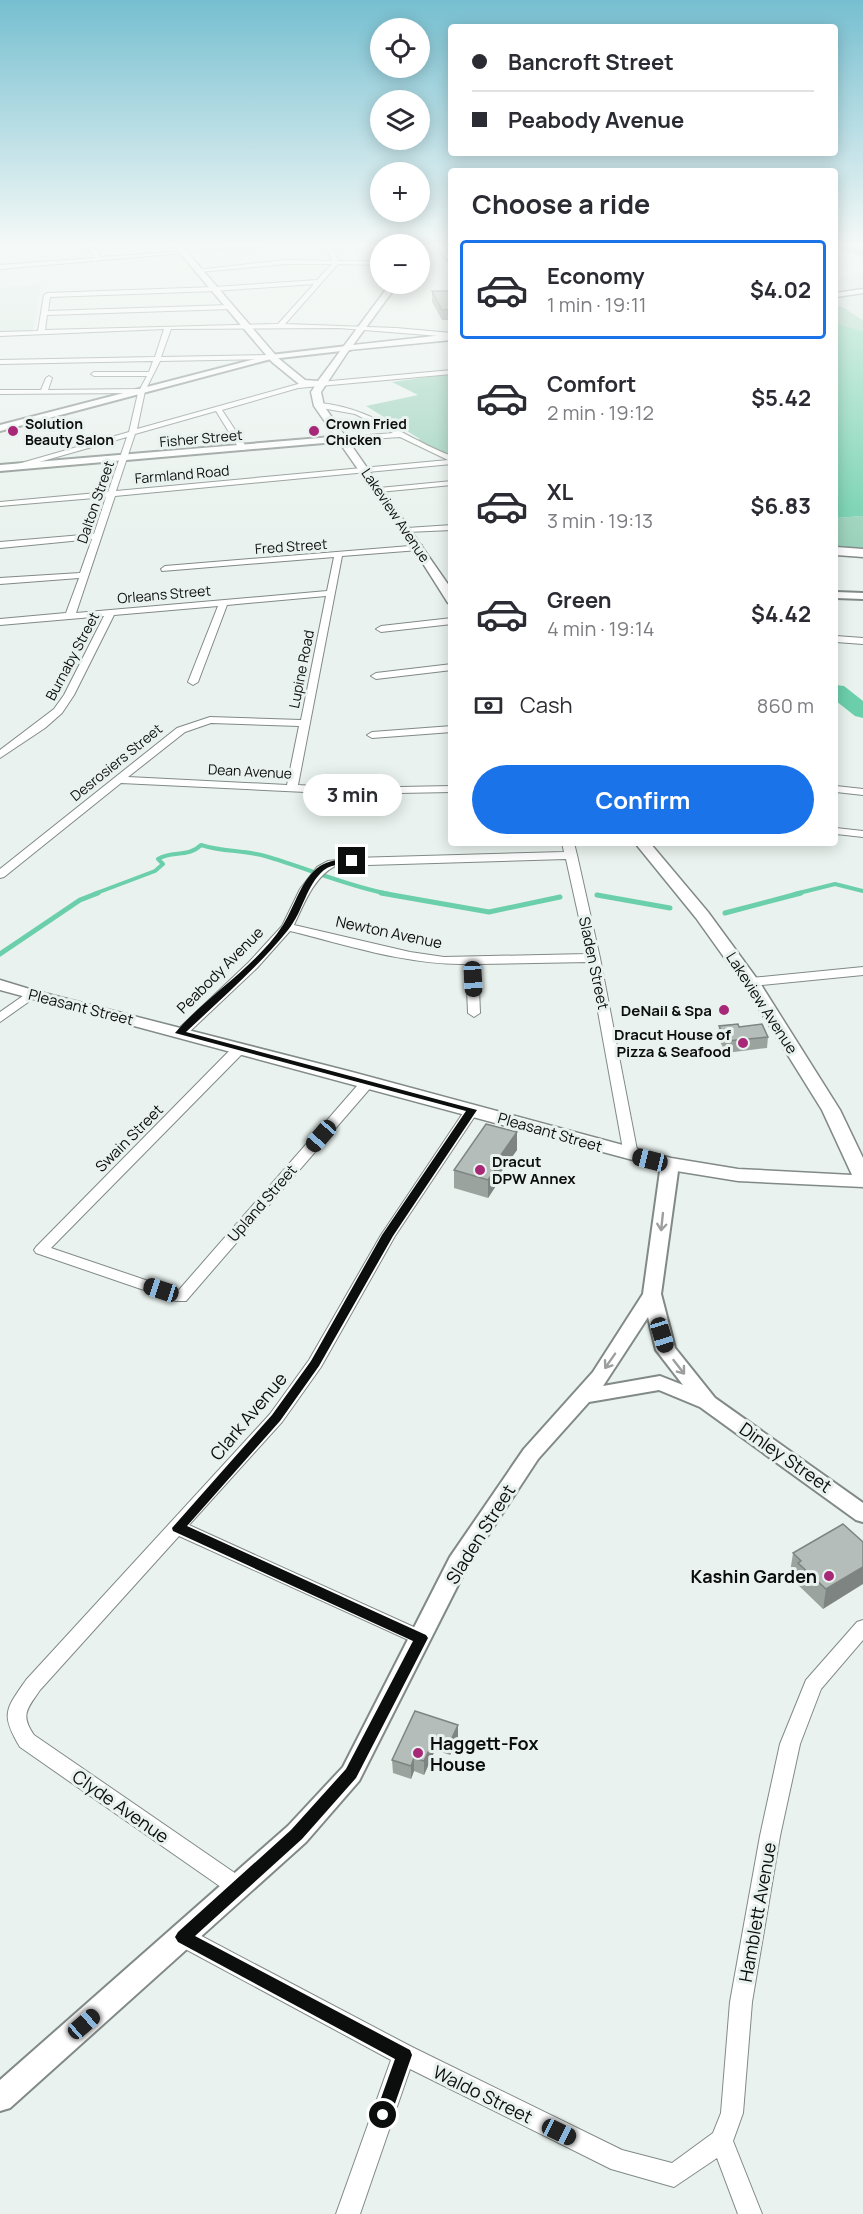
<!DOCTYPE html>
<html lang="en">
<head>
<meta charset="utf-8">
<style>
	:root { --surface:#fff; --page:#f7f7f7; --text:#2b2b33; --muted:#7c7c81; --line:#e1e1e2; --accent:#1a73e8 }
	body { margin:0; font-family:Manrope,sans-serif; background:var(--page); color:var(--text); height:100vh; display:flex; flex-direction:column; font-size:22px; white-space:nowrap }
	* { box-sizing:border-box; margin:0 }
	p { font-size:20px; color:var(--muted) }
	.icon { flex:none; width:33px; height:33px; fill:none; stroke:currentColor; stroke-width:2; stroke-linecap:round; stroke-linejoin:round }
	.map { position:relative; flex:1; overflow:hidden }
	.panel { position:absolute; left:448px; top:168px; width:390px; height:678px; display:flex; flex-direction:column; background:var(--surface); border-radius:6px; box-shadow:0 3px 15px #0003 }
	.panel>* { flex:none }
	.hud { position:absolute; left:448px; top:24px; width:390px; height:132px; border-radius:6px; box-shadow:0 3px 15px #0003; display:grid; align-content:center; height:132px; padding:0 24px; background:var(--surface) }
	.buttons { position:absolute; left:370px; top:18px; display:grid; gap:12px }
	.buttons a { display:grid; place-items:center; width:60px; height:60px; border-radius:50%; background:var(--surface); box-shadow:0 3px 15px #0003; font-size:30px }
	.end { position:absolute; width:27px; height:27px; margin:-14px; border:8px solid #0b0e0d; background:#fff; box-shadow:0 0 0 3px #fff }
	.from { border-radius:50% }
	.bubble { position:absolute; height:42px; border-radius:21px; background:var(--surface); box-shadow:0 3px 15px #0003; font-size:20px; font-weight:700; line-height:42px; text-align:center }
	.car { position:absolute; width:18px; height:36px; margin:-18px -9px; border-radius:8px; box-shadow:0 0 4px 2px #0007; background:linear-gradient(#222 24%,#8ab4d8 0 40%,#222 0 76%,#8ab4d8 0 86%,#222 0) }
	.hud b { display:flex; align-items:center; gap:21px; height:57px; font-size:22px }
	.hud b+b { border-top:2px solid var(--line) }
	.hud i { width:15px; height:15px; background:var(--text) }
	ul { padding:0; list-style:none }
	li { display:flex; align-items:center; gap:18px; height:99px; margin:0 12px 9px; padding:0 12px; border:3px solid transparent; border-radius:6px }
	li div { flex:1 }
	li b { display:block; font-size:22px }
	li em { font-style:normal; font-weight:700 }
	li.selected { border-color:var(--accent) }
	li>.icon { width:54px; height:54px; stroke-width:1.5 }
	h2 { padding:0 24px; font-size:27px; line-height:72px }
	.pay { display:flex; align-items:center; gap:15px; height:66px; padding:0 24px; font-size:22px }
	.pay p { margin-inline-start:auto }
	.primary-button { display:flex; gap:12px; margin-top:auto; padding:12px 24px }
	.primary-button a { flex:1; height:69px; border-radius:36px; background:var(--accent); color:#fff; font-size:24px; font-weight:700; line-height:69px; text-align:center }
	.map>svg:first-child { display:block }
	.built { fill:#d6e8e0 }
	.green { fill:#97d0b9 }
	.water { fill:#6ccfab }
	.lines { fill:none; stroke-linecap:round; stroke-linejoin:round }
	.stream-far1 { stroke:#6ccfab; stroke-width:4 }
	.stream { stroke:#6ccfab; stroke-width:5 }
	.river { fill:#6ccfab; fill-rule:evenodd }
	.minor-casing { stroke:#818a86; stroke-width:2 }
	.tertiary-casing { stroke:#818a86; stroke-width:4 }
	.secondary-casing { stroke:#818a86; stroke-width:3 }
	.primary-casing { stroke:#818a86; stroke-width:3 }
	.minor { fill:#fff; fill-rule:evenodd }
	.tertiary { fill:#fff; fill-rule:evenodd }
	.secondary { fill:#fff; fill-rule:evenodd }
	.primary { fill:#fff; fill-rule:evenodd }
	.wall { fill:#9ba39f }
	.shaded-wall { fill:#7e8482 }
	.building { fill:#b4bdb9; stroke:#7e8482; stroke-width:1.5 }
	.oneway { stroke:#9d9f9e }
	.route { fill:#0b0e0d }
	.poi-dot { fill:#a82878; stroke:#e9f2ee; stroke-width:2 }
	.labels { text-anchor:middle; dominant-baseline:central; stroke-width:6; stroke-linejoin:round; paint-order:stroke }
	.far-poi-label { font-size:14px; font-weight:bold; fill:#0b0e0d; stroke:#e9f2ee; text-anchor:start }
	.far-street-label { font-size:14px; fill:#0b0e0d; stroke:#e9f2ee }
	.street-label { font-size:15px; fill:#0b0e0d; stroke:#e9f2ee }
	.poi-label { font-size:15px; font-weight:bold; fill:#0b0e0d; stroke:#e9f2ee; text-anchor:end }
	.near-street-label { font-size:18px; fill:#0b0e0d; stroke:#e9f2ee }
	.near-poi-label { font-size:18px; font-weight:bold; fill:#0b0e0d; stroke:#e9f2ee; text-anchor:end }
</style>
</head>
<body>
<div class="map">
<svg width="863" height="2214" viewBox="0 0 863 2214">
	<rect width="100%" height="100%" fill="#e9f2ee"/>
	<path class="built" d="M863,273V331L836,323V278Z
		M41,284L33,331L0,332V288Z"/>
	<path class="green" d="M836,305C846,307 853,315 863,320V331L836,323Z
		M451,374V457L415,440L420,439L366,406L418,395L392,382Z
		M863,516V548L836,546V518Z"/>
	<path class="water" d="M836,323L863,331V516L836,518Z"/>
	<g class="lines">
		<path class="stream-far1" d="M94,894L155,871L163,864L158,859C173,850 188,858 201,845C222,852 244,850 265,856C307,868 346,886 389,894
			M795,894L835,884L863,891"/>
		<path class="stream" d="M381,893L489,912L560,897
			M597,895L670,908
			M725,913L801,893
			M0,954L80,900L98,893"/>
		<path class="river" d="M836,685L844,686L863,701V718L855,716L836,701Z"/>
		<defs>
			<path id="minor" d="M86,246H92L101,257L265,246L0,269V265L95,258Z
				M326,246H332L338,261H381V265L338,264L285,324L396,328L452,333V337L339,328L171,329L161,357L271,355L274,357L271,359L160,361L145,391L137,429L298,384L452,370V374L298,388L222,410L247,448L243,450H240L216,411L135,434L116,491L448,460L400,437L341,441L340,439L344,437L393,433L355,414L316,407L315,405L319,403C370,407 406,439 452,456V464L115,496L76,613L327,591L334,557L162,571L161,569L165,566L422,545V549L419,550L342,556L298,785L347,788L452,786V792L347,794L121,783L4,877L0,878V869L177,728L210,717L301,720L326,596L227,605L198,682L193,685L188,682L218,606L114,615L74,695L62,713L45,728L0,758V750L54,709L64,695L104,616L0,625V619L66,613L79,578L0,584V578L80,573L92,539L0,548V542L94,534L106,497L0,506V502L108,492L127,437L11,470L4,468L129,432L138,393L0,394V390H41L46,378L49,376L52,378L48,390L140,389L147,376H94L91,374L94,372H149L153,361L0,364V360L155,357L164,329L0,336V332L38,331L44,295L47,293L215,287L317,280L332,264H286L200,272L197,270L286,260L332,261ZM314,284L278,324L45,330L47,315L230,309L233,307L230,305L48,311L50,297L215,291ZM211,723L299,726L287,785L128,777L185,732Z
				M452,481V485L379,492L375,490L379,488Z
				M452,525V530L407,532L403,530L407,528Z
				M452,618V624L381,632L376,629L381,626Z
				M836,636L863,638V644L836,642Z
				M452,664V670L376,679L371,676L376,673Z
				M452,726V732L372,738L367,735L372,732Z
				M836,786L863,789V795L836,792Z
				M836,828L863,831V837L836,834Z
				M562,843H574L577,855L600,958L638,1155L636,1158L631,1159L624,1155L589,962L478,964L480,1013L474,1017L468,1013L466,964C407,965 347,945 290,931L257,968L185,1036L180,1037L174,1033L249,962L282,926L300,889L317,867L328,861L353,858L564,852ZM566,859L587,954L444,957L410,952L294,925C304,904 313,878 335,866Z
				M863,967V975L751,986L745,982L751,978Z
				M30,991L36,995L34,998L0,1022V1012Z
				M239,1045L245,1049L244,1052L51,1248L178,1291L363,1079H373L375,1082L373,1085L186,1301H176L36,1253L34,1250L36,1247L234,1046Z
				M472,1106L479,1110L395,1236L321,1367L282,1422L189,1525L427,1633L430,1638L427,1643L421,1645L415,1643L179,1536L40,1690C27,1709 20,1715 34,1735L245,1880L248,1887L245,1894L238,1896L231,1894L20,1747C0,1714 6,1709 26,1680L270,1414L309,1360L381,1235L467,1107Z
				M863,1620V1640L821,1689L800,1744L780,1836L752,2002L743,2113L733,2141L762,2214H738L717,2158L674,2187L611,2169L410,2069L360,2214H336L391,2060L176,1944L172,1937L176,1930L183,1927L190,1930L412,2047L622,2150L672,2163L713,2133L721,2113L730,2002L760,1836L780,1744L806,1680L857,1622Z"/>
			<path id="tertiary" d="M347,346H350V350L271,359L0,431V425L271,355Z
				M344,436L349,439L347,441L0,471V465Z
				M836,592L863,593V599L836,598Z
				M670,1159L676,1160L679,1164L661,1294L675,1348L715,1398L863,1503V1522L856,1520L700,1407L659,1390L589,1402L538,1459L467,1567L359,1781L306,1842L10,2108L0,2111V2080L288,1826L343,1767L450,1557L524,1449L593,1372L643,1294L661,1164L664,1160ZM648,1317L656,1350L683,1385L660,1376L603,1386Z"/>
			<path id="secondary" d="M174,246H182L278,358L305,380L318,381L390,284H398L353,345L452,334V340L349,350L321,392L324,406L452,590V603H448L417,554L314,406L311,392L315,386L299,384L272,362Z
				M863,289V293L836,297V293Z
				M635,843H650L708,912L760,983L840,1110L863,1158V1187L738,1181L670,1170L0,990V980L36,991L352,1072L671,1158L738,1169L852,1175L822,1110L746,988L696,918Z"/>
			<path id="primary" d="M435,246H443L452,256V265Z
				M836,547L863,549V557L836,555Z"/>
		</defs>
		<use href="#minor" class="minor-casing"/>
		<use href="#tertiary" class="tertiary-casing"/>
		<use href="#secondary" class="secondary-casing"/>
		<use href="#primary" class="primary-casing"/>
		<use href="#minor" class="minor"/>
		<use href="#tertiary" class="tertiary"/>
		<use href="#secondary" class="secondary"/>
		<use href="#primary" class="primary"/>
	</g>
	<path class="wall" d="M836,246H863V257L836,247Z
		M432,291H452V320H442L432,302Z
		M719,1026L739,1027L768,1037L767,1048L726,1053L718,1038Z
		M517,1132V1150L501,1172V1178L488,1198L454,1188V1170Z
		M843,1524L823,1609L795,1582L796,1578L790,1573L793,1553Z
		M458,1725V1738L450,1755L435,1750L424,1775L414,1771L411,1779L393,1773L392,1760Z"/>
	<path class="shaded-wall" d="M517,1132V1150L501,1172V1178L488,1198V1180L498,1159Z
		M863,1567V1584L823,1609L826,1589Z
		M458,1725V1738L450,1755V1742Z
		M435,1737V1750L424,1775V1761Z
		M414,1758V1771L411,1779V1766Z"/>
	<path class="building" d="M432,291H452V309L442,310Z
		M738,1024L739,1027L762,1024L768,1037L727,1041L719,1026Z
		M486,1124L517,1132L498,1159L502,1160L488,1180L454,1170Z
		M843,1524L863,1542V1567L826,1589L798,1563L801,1561L793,1553Z
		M415,1711L458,1725L450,1742L435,1737L424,1761L414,1758L411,1766L392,1760Z"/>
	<defs><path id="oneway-shaft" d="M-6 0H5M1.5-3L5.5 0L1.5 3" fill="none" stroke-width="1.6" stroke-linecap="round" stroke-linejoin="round" transform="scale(1.5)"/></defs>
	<g class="oneway">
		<use href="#oneway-shaft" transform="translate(662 1222) rotate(96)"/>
		<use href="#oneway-shaft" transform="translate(610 1361) rotate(125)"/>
		<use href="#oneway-shaft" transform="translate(679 1367) rotate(52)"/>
	</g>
	<linearGradient id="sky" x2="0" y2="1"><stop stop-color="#76bfd0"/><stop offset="0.44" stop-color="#f5f9f7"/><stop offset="1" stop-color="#f5f9f7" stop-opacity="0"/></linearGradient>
	<rect width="863" height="556" fill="url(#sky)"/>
	<path class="route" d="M355,859V863C345,865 333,863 324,870C306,885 303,912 288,930C258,967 221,999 186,1032L477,1110L393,1236L319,1366L280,1421L187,1526L426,1635L428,1638L356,1778L302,1839L195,1936L410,2050L412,2055L391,2115L389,2120L383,2123L377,2120L375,2115L395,2059L178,1942L175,1937L178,1932L291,1830L346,1769L413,1641L173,1531L172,1528L272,1415L311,1361L382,1235L466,1111L175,1033C207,995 256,967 283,925C295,906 301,879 320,866C330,860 344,858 355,859Z"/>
	<g class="poi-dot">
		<circle cx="13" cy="431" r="6"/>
		<circle cx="314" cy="431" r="6"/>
		<circle cx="724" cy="1010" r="6"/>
		<circle cx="743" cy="1043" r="6"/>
		<circle cx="480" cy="1170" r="6"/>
		<circle cx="829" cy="1576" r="6"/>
		<circle cx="418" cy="1753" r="6"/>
	</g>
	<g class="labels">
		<g class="far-poi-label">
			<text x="25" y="423">Solution<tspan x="25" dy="16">Beauty Salon</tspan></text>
			<text x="326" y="423">Crown Fried<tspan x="326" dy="16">Chicken</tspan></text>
		</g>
		<g class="far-street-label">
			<text transform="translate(201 438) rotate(-5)">Fisher Street</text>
			<text transform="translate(182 474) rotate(-5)">Farmland Road</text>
			<text transform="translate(95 502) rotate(-71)">Dalton Street</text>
			<text transform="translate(396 515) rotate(56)">Lakeview Avenue</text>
			<text transform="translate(291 546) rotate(-4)">Fred Street</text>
			<text transform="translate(164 594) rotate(-5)">Orleans Street</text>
			<text transform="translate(72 656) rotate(-62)">Burnaby Street</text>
			<text transform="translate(301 669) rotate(-79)">Lupine Road</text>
			<text transform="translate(116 762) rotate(-39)">Desrosiers Street</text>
			<text transform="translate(250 771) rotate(3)">Dean Avenue</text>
		</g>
		<g class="street-label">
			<text transform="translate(389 932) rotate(12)">Newton Avenue</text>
			<text transform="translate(594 963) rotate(78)">Sladen Street</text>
			<text transform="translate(220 970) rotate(-45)">Peabody Avenue</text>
			<text transform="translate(762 1003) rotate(57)">Lakeview Avenue</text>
			<text transform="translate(81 1007) rotate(14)">Pleasant Street</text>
			<text transform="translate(550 1132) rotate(16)">Pleasant Street</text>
			<text transform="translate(129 1138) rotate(-45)">Swain Street</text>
			<text transform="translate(262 1203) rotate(-49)">Upland Street</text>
		</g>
		<g class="poi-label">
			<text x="712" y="1010">DeNail &amp; Spa</text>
			<text x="731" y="1034">Dracut House of<tspan x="731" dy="17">Pizza &amp; Seafood</tspan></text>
			<text x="492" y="1161" text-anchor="start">Dracut<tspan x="492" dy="17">DPW Annex</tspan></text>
		</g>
		<g class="near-street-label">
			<text transform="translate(248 1416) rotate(-50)">Clark Avenue</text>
			<text transform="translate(786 1457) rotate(35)">Dinley Street</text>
			<text transform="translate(480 1534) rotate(-58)">Sladen Street</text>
			<text transform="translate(121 1806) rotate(35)">Clyde Avenue</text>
			<text transform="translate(757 1912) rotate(-80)">Hamblett Avenue</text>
			<text transform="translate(483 2094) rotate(26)">Waldo Street</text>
		</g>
		<g class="near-poi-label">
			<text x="817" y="1576">Kashin Garden</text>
			<text x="430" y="1743" text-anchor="start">Haggett-Fox<tspan x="430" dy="21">House</tspan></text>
		</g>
	</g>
</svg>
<div class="buttons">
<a><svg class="icon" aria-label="locate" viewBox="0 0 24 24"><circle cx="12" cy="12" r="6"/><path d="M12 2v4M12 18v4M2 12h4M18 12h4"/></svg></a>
<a><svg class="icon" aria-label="layers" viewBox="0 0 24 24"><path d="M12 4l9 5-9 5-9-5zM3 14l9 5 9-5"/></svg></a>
<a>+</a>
<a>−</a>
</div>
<i class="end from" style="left:383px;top:2115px"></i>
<i class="end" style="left:352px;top:861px"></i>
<div class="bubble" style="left:303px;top:774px;width:99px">3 min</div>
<i class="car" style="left:473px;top:979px;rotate:177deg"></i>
<i class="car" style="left:321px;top:1136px;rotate:221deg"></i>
<i class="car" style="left:650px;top:1160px;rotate:284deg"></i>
<i class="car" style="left:161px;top:1290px;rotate:288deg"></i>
<i class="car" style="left:662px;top:1335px;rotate:163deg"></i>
<i class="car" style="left:84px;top:2024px;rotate:49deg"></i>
<i class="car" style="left:559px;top:2132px;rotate:116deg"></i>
<div class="hud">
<b><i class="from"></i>Bancroft Street</b>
<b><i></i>Peabody Avenue</b>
</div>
<section class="panel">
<h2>Choose a ride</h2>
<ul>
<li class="selected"><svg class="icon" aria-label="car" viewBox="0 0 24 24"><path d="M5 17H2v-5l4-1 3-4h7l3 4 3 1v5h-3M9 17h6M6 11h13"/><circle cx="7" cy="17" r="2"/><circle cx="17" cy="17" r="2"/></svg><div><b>Economy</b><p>1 min · 19:11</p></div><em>$4.02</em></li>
<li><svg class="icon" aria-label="car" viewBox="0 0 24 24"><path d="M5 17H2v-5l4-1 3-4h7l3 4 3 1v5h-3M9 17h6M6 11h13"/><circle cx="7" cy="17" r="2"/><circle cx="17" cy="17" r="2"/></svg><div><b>Comfort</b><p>2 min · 19:12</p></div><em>$5.42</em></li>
<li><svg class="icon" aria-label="car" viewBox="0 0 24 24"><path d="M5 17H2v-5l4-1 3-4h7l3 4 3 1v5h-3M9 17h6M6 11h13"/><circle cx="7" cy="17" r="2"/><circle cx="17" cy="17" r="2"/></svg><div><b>XL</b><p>3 min · 19:13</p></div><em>$6.83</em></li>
<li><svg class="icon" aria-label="car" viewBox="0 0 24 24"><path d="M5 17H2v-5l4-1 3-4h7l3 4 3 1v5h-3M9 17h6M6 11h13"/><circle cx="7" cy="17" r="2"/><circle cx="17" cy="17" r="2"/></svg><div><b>Green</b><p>4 min · 19:14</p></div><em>$4.42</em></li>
</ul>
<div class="pay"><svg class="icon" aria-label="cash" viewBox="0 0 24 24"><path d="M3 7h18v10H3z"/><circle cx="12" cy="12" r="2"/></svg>Cash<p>860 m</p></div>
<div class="primary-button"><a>Confirm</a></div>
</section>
</div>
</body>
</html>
